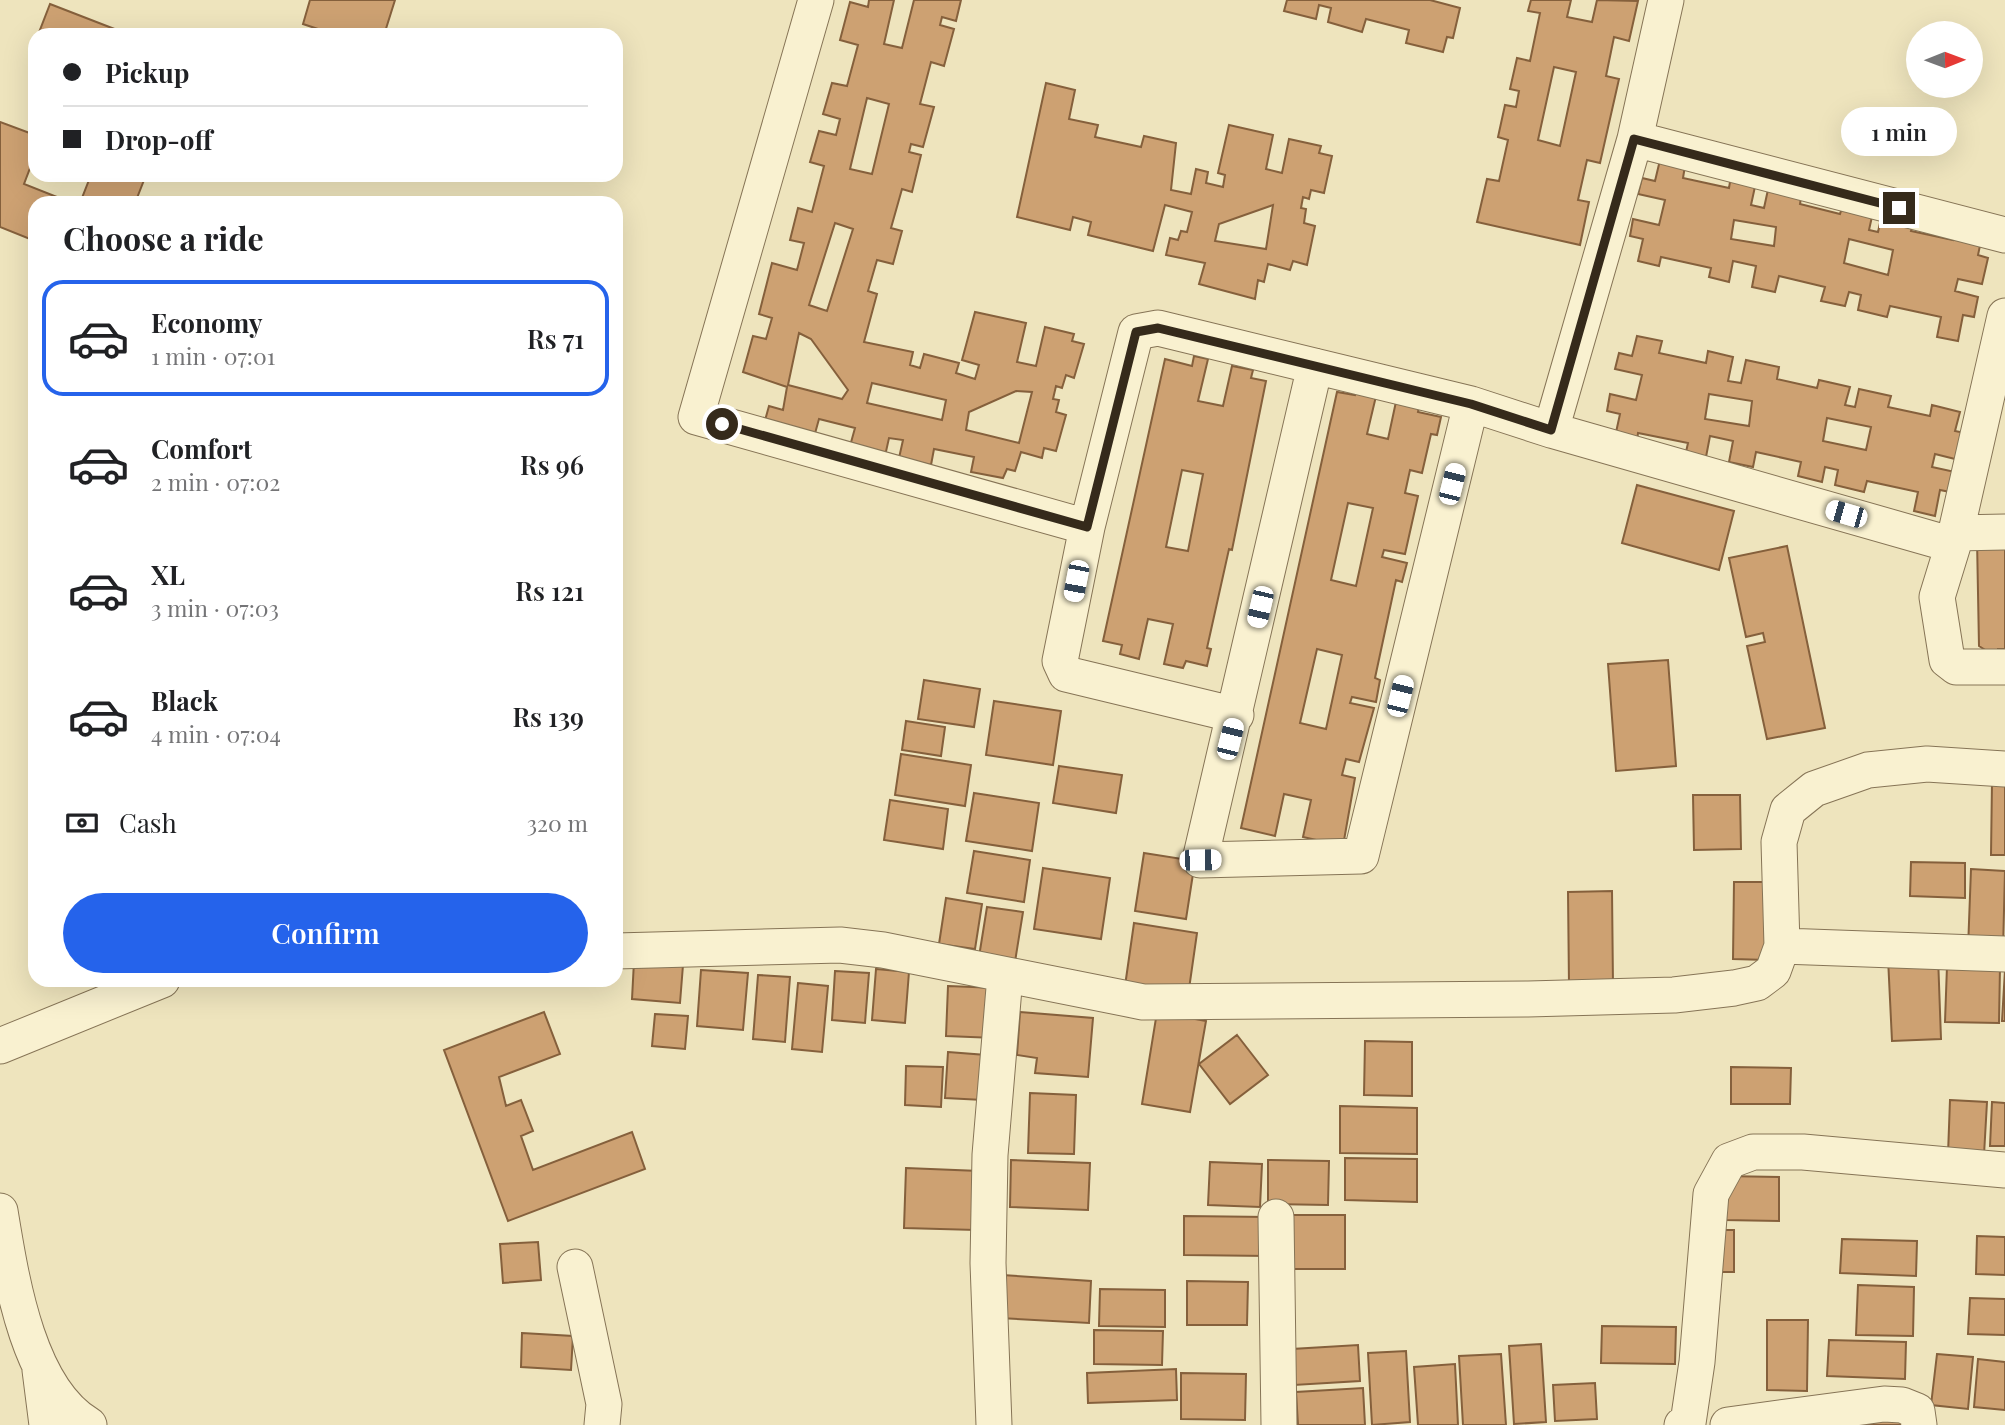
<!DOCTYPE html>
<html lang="en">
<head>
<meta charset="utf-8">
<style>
	:root { --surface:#fff; --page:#f2f2f2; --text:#202124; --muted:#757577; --line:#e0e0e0; --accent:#2563eb }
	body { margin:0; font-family:"Playfair Display",serif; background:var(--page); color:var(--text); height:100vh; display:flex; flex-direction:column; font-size:26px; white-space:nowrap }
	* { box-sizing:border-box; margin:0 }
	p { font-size:23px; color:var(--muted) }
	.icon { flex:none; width:38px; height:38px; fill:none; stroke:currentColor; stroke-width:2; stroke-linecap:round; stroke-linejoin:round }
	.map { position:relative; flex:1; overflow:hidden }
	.panel { position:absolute; left:28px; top:196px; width:595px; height:791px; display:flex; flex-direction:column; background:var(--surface); border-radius:21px; box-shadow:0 7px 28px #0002 }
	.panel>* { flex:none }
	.guide { position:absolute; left:28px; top:28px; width:595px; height:154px; border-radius:21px; box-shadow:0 7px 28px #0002; display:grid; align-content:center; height:154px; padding:0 35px; background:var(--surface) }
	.needle { width:46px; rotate:89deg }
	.tools { position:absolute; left:1906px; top:21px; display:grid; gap:14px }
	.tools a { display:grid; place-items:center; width:77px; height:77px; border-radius:50%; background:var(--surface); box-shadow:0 7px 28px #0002; font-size:35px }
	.end { position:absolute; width:32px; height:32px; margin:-16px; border:9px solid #352a1b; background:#fff; box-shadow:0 0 0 4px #fff }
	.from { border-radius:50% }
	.bubble { position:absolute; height:49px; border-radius:24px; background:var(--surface); box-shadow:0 7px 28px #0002; font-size:23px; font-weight:600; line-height:49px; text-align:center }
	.car { position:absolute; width:21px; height:42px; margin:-21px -10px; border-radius:9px; box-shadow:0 0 5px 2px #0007; background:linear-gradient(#fff 24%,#345 0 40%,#fff 0 76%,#345 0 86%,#fff 0) }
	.guide b { display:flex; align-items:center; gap:24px; height:66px; font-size:26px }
	.guide b+b { border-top:2px solid var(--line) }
	.guide i { width:18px; height:18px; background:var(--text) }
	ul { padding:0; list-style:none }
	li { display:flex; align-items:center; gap:21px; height:116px; margin:0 14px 10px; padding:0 21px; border:4px solid transparent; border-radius:21px }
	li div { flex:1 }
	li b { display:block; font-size:26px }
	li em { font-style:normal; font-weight:600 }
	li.active { border-color:var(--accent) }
	li>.icon { width:63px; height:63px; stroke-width:1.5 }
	h2 { padding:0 35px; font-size:32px; line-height:84px }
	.pay { display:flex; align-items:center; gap:18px; height:77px; padding:0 35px; font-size:26px }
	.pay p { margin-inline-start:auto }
	.cta { display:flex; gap:14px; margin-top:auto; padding:14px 35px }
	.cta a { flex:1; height:80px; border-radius:42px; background:var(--accent); color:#fff; font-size:28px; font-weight:600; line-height:80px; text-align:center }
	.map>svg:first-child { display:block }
	.building { fill:#cda172; stroke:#85603c; stroke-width:2; fill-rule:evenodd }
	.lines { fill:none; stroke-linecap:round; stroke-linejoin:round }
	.minor-casing { stroke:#867456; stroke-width:37 }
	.minor { stroke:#f9f1d0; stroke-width:35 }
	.route { stroke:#352a1b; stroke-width:9 }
</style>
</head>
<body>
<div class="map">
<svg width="2005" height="1425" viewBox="0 0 2005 1425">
	<rect width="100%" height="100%" fill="#eee4bd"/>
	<path class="building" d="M310,0H395L384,35H336L303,24Z
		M869,0H894L884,44L902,48L914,0H961L956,21L942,17L940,25L954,29L944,66L931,62L920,104L934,107L923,147L911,144L909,152L921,155L912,192L902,189L891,228L902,231L893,264L877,260L868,291L877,294L864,342L913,352L910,365L920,368L924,354L959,363L956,373L975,379L979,365L962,360L975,312L1026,323L1017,362L1036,366L1045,327L1074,334L1072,341L1084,344L1074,378L1066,375L1062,388L1056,386L1053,399L1059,400L1056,412L1066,415L1056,451L1044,448L1042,458L1021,452L1015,471L1007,469L1003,478L971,472L974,457L934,449L931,465L899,458L903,440L889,438L885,456L850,446L855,428L819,419L814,437L764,424L769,406L783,410L787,387L743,372L753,336L766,339L772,318L759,314L772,263L797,270L804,243L790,240L798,208L812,212L824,166L810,162L819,131L836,135L840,119L823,114L832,83L847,86L858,45L840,40L850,2L868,7ZM867,98L889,104L872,174L850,169ZM835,223L853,229L827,311L809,305ZM799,333L811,339L848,390L842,399L788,385ZM872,383L946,400L942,420L867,403ZM1016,391L1032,392L1019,443L966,430L969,412Z
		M1287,0H1430L1460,8L1453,38L1447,37L1443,52L1406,43L1409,30L1366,19L1362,32L1328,22L1331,8L1319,5L1316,19L1284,11Z
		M1531,0H1571L1567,17L1592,22L1597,0L1638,1L1629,41L1614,37L1606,76L1619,79L1600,163L1587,160L1578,200L1589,202L1580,245L1477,222L1487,179L1499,181L1508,140L1498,137L1505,105L1516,107L1519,91L1510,89L1517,58L1530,61L1540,13L1528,11ZM1554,67L1576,72L1560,146L1538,140Z
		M50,4L130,35H38Z
		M1046,83L1075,90L1069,119L1098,125L1095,137L1141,147L1144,136L1176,143L1171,190L1191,194L1196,169L1208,172L1206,183L1223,187L1225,175L1218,173L1229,125L1273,135L1266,169L1282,173L1289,139L1321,146L1319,153L1332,156L1324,193L1311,190L1309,199L1303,197L1301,208L1306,209L1304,223L1315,226L1307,265L1293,261L1290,270L1268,264L1264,282L1258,280L1255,299L1199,284L1205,263L1166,255L1170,238L1178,240L1181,231L1187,232L1192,212L1165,205L1153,251L1088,235L1091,222L1073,217L1070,230L1017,217ZM1273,205L1266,249L1215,241L1219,224Z
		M0,122L35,135V155L24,184L72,203H35V241L0,227Z
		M1660,160L1685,166L1683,178L1729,188L1731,176L1756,182L1751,205L1764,208L1769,185L1802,192L1800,204L1840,214L1843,205L1873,212L1869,230L1878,232L1882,214L1914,221L1911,231L1953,240L1955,230L1982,236L1978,255L1988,258L1982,284L1958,279L1955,291L1978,297L1974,317L1963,315L1958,341L1937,337L1941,317L1890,306L1887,317L1858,310L1861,295L1849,292L1845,306L1821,301L1825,287L1779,276L1775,292L1752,287L1756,266L1733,261L1729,282L1709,277L1711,268L1661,257L1659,266L1638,261L1643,239L1630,236L1633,219L1659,225L1665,200L1638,194L1642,178L1655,181ZM1734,220L1776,227L1774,246L1731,239ZM1849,239L1893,250L1888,275L1844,263Z
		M91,175H146L135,203H80Z
		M1637,336L1662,341L1659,353L1706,363L1708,351L1733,357L1728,381L1741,383L1746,360L1779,367L1777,379L1817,388L1819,380L1850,387L1845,405L1855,407L1859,389L1891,396L1888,407L1930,416L1932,405L1960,412L1955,431L1965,433L1959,460L1935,454L1932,467L1955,472L1950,492L1940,490L1935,516L1914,511L1918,492L1867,481L1864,492L1835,485L1838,470L1825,467L1822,482L1798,476L1801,462L1756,452L1753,467L1729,462L1733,441L1710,436L1706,457L1686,452L1688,443L1638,433L1637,441L1615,437L1620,414L1607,411L1610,394L1636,400L1642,375L1615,369L1619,353L1632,356ZM1709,394L1752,401L1749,426L1705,419ZM1827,418L1871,427L1866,450L1823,441Z
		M1194,356L1208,359L1198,401L1223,406L1232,366L1253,370L1251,378L1266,381L1232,550L1229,549L1207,648L1211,649L1207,666L1186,661L1183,668L1164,664L1173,624L1148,619L1139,659L1120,654L1122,645L1103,641L1165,359L1192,366ZM1182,470L1203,474L1188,551L1166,547Z
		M1357,388L1377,392L1367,434L1388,439L1397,397L1420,402L1418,412L1441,417L1437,435L1431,434L1422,473L1410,470L1405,493L1418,496L1405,554L1384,550L1382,557L1407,563L1402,582L1396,580L1375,678L1380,680L1376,702L1352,697L1350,703L1374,708L1359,762L1346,759L1342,775L1355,778L1343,846L1303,837L1311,800L1284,794L1275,836L1241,828L1337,392L1355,395ZM1348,503L1373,508L1356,586L1331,580ZM1317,649L1342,655L1326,729L1300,723Z
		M1637,485L1734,511L1719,570L1622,543Z
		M2005,538V649H1998V658L1979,646L1977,539Z
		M1787,546L1825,728L1767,739L1747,646L1765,642L1763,633L1746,637L1729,558Z
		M1668,660L1676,766L1616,771L1608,664Z
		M924,680L980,689L974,727L918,719Z
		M994,701L1061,711L1053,765L986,755Z
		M906,721L945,727L941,756L902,750Z
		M901,754L971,765L965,806L895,795Z
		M1059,766L1122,775L1116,813L1053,803Z
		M1992,782L2005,783V855H1991Z
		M974,793L1039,803L1032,851L966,841Z
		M1693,795H1740L1741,849L1694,850Z
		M890,800L948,809L943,849L884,840Z
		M974,851L1030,860L1024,902L967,893Z
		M1144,853L1195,861L1186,919L1135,911Z
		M1911,862L1965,863V898L1910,896Z
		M1043,868L1110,878L1101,939L1034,929Z
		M1971,869L2005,871L2003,950L1968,949Z
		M1734,882H1768L1767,960L1733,959Z
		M1612,891L1613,985H1569L1568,892Z
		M946,898L982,904L975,949L939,944Z
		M987,907L1023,912L1014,968L978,963Z
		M1134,923L1197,933L1188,996L1125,986Z
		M1938,956L1941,1039L1892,1041L1888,958Z
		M634,961L683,965L680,1003L632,999Z
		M1947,966L2000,967L1999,1023L1945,1022Z
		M876,969L909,972L905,1023L872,1020Z
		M701,970L748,973L743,1030L697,1026Z
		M2005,970V1021H2002Z
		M835,971L869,973L865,1023L832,1020Z
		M758,975L790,977L785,1042L753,1039Z
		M798,983L828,986L822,1052L792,1049Z
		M948,986L997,988L995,1038L946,1036Z
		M544,1012L560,1054L499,1077L506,1106L521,1100L533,1131L521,1136L533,1170L632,1132L645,1169L508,1221L444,1050Z
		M1020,1012L1093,1018L1088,1077L1035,1073L1037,1058L1017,1055Z
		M1157,1012L1206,1021L1190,1112L1142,1104Z
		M655,1014L688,1016L685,1049L652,1046Z
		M1237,1035L1268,1075L1230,1104L1199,1064Z
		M1365,1041L1412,1042V1096L1364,1095Z
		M948,1052L986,1055L983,1100L945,1098Z
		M906,1066L943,1067L941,1107L905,1105Z
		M1731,1067L1791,1068L1790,1104H1731Z
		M1030,1093L1076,1095L1074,1154L1028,1153Z
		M1950,1100L1987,1102L1984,1155L1948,1154Z
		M1992,1102L2005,1103V1146H1990Z
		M1340,1106L1417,1108V1154L1340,1153Z
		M1345,1158L1417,1159V1202L1345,1200Z
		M1011,1160L1090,1163L1088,1210L1010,1207Z
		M1268,1160L1329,1161L1328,1205L1268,1204Z
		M1210,1162L1262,1164L1260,1207L1208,1205Z
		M906,1168L979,1171L976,1230L904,1228Z
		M1724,1176L1779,1177V1221L1724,1220Z
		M1292,1215H1345V1269H1291Z
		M1184,1216L1268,1217V1256L1184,1255Z
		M1711,1230H1734V1272H1711Z
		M1977,1236L2005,1237V1275L1976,1274Z
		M1842,1239L1917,1241L1916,1276L1840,1273Z
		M538,1242L541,1280L503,1283L500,1244Z
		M1002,1275L1091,1281L1089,1323L1000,1318Z
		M1187,1281L1248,1282L1247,1325H1187Z
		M1858,1285L1914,1287L1913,1336L1856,1335Z
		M1100,1289L1165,1290V1327L1099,1326Z
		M1970,1298L2005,1299V1335L1968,1334Z
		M1767,1320H1808L1807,1391L1767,1390Z
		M1602,1326L1676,1327L1675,1364L1601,1363Z
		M1094,1330L1163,1331L1162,1365L1094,1364Z
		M522,1333L573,1336L571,1370L521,1367Z
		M1829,1340L1906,1342L1905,1379L1827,1376Z
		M1541,1344L1546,1422L1514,1424L1509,1346Z
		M1358,1345L1360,1381L1294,1385L1292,1349Z
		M1406,1351L1410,1422L1372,1425L1368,1353Z
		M1501,1354L1506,1425H1463L1459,1356Z
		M1937,1354L1973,1357L1968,1409L1931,1405Z
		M1978,1359L2005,1362V1410L1974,1407Z
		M1455,1364L1458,1425H1418L1414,1367Z
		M1176,1369L1177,1400L1088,1403L1087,1373Z
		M1181,1373L1246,1374L1245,1420L1181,1419Z
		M1595,1383L1597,1419L1555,1421L1553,1385Z
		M1363,1388L1365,1425H1298L1296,1392Z
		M1908,1419V1425H1829Z"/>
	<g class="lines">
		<defs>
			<path id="minor" d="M816,0L696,417L1087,527L1136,332L1158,328L1471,404L1551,430L1635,139L1666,0
				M1635,139L2005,235
				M2005,316L1953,545L1937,597L1947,660L1956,667H2005
				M1315,366L1200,860L1361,856L1471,404
				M1551,430L1953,545
				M1087,527L1060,661L1066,674L1236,715
				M1956,533L2005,532
				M1782,946L2005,954
				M616,951L840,945L883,950L1143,1002L1528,999L1674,995L1734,988L1757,983L1773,971L1782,946L1779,842L1788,810L1814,789L1868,770L1927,764L2005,769
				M0,1046L162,980
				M0,1211C11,1277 27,1388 89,1425
				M1276,1217L1279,1425
				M575,1267L604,1404L602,1425
				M40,1370L47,1425
				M994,1425L988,1263L990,1155L1005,976
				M1682,1425L1688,1423L1697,1362L1711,1194L1729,1161L1753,1152H1803L2005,1170
				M1728,1425L1884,1404L1902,1405L1917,1411L1919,1425"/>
		</defs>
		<use href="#minor" class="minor-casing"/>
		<use href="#minor" class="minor"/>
	</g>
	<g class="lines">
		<path class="route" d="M722,424L1087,527L1136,332L1158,328L1471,404L1551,430L1634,139L1899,208"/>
	</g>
</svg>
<div class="tools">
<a><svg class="needle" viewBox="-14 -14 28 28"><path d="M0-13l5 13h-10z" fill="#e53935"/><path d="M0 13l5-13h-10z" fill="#757577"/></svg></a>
</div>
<i class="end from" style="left:722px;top:424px"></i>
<i class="end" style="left:1899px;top:208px"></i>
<div class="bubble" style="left:1841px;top:107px;width:116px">1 min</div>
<i class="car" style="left:1452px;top:484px;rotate:14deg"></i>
<i class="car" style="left:1846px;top:514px;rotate:286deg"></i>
<i class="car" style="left:1076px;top:581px;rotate:191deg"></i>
<i class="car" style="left:1260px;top:607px;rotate:193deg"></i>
<i class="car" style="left:1400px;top:696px;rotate:14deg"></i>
<i class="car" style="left:1230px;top:739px;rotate:14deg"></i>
<i class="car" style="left:1200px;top:860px;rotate:89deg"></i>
<div class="guide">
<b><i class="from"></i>Pickup</b>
<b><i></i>Drop-off</b>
</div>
<section class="panel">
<h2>Choose a ride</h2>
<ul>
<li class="active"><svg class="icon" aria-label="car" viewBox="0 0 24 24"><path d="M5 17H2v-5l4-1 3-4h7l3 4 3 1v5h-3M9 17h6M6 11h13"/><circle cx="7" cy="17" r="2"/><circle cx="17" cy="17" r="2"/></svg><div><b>Economy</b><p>1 min · 07:01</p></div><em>Rs 71</em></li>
<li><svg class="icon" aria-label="car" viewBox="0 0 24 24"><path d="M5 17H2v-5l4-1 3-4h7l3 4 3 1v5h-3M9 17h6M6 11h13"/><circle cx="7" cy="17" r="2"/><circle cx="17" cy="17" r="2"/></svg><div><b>Comfort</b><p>2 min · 07:02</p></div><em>Rs 96</em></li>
<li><svg class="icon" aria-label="car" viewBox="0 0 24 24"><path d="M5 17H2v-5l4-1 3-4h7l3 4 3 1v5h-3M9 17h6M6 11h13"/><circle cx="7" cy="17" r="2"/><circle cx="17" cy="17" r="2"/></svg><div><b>XL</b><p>3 min · 07:03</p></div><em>Rs 121</em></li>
<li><svg class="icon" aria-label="car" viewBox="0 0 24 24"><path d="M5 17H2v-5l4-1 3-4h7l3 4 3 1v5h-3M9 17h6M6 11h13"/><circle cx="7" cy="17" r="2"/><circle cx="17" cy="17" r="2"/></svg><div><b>Black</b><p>4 min · 07:04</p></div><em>Rs 139</em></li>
</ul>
<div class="pay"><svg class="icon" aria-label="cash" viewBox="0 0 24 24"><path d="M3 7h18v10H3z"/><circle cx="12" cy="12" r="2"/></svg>Cash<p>320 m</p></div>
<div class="cta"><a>Confirm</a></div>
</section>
</div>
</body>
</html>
